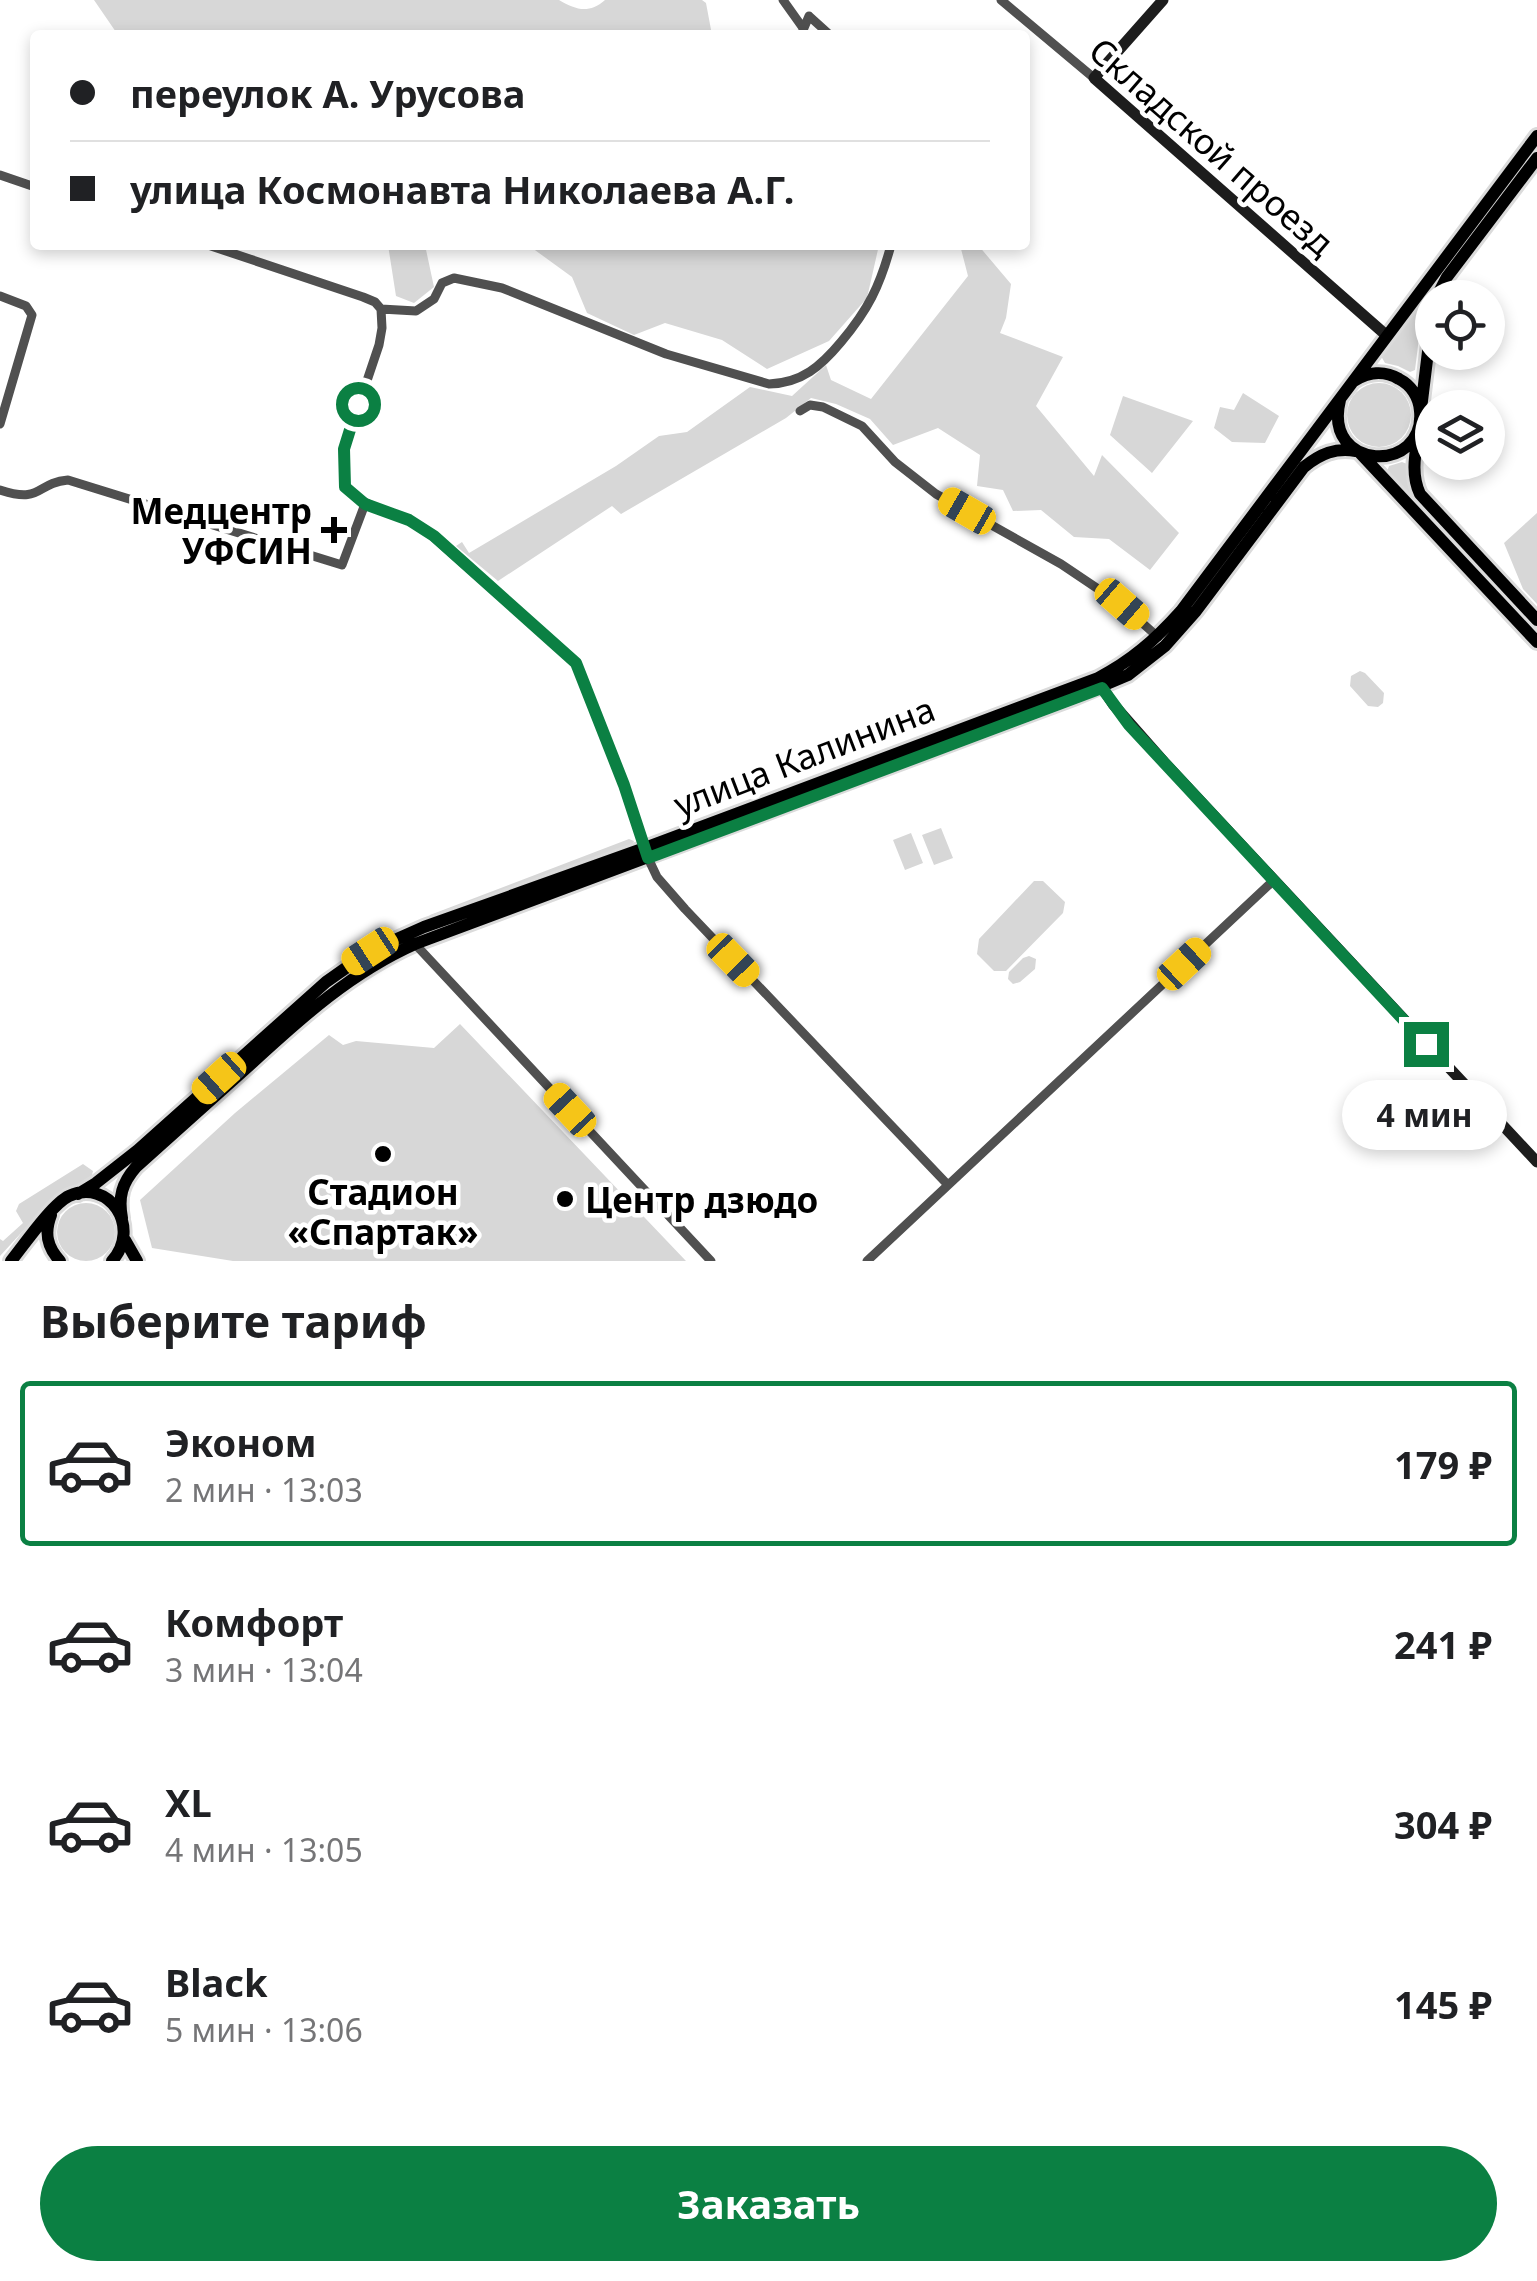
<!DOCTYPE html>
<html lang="ru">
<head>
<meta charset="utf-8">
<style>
	:root { --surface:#fff; --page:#f2f2f2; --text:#202124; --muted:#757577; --line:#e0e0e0; --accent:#0b8043 }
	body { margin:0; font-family:"Noto Sans",sans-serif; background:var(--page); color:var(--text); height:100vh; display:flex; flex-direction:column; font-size:38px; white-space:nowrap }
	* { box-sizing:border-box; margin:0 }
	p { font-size:32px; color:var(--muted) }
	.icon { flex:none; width:55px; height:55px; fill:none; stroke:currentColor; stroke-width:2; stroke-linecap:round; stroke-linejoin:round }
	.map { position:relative; height:1261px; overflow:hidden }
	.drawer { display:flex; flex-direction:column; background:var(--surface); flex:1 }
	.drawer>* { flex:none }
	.banner { position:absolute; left:30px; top:30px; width:1000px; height:220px; border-radius:10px; box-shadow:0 5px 15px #0003; display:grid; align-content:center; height:220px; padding:0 40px; background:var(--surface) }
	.tools { position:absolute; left:1415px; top:280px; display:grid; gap:20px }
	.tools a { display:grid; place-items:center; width:90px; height:90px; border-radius:50%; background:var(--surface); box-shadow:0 5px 15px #0003; font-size:50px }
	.end { position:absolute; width:45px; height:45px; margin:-22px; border:12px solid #0b8043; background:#fff; box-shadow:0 0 0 5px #fff }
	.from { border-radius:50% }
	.bubble { position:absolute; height:70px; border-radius:35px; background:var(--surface); box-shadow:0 5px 15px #0003; font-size:32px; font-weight:700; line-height:70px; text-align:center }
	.car { position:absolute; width:30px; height:60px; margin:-30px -15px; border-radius:12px; box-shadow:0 0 8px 2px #0007; background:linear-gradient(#f5c518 24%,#345 0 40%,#f5c518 0 76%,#345 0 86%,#f5c518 0) }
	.banner b { display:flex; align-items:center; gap:35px; height:95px; font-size:38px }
	.banner b+b { border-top:2px solid var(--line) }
	.banner i { width:25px; height:25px; background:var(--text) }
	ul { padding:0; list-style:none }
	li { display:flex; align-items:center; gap:30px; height:165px; margin:0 20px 15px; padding:0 20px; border:5px solid transparent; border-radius:10px }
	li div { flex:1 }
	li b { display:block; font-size:38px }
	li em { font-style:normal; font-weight:700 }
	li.current { border-color:var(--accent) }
	li>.icon { width:90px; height:90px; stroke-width:1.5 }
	h2 { padding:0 40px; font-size:45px; line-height:120px }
	.action { display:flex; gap:20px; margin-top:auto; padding:20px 40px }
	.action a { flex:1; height:115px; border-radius:60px; background:var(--accent); color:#fff; font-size:40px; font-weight:700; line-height:115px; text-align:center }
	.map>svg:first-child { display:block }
	.green { fill:#d7d7d7 }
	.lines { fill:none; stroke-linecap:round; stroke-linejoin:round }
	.primary-casing { stroke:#dbdbdb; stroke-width:18 }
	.street { stroke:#505050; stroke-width:9 }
	.secondary { stroke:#1d1d1d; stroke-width:11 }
	.primary { stroke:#000; stroke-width:12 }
	.route { stroke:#0b8043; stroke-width:12 }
	.poi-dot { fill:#000; stroke:#fff; stroke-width:4 }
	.labels { text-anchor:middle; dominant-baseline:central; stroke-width:9; stroke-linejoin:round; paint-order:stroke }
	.street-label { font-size:35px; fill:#000; stroke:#fff }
	.poi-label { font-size:35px; font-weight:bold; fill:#000; stroke:#fff; text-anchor:end }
</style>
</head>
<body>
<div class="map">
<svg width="1537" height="1261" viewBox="0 0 1537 1261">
	<rect width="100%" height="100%" fill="#fff"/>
	<path class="green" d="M94,0H559C576,10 589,14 605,0H702L706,3L712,35H118Z
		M388,245H425L434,287L414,303L396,296Z
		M528,245H879L867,298L829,341L767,369L722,340L665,323L634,335L587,313L572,277Z
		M960,245H978L1011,284L1006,318L1000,333L1063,357L1036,406L1094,476L1102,455L1179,533L1150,570L1109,539L1074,537L1041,510L1013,511L1003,490L977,486L980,455L938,428L893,445L870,419L836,404L811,398L786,418L621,514L612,506L498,581L456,546L462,542L469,553L616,466L659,436L687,432L750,387L792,396L826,365L831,380L871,399L968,276Z
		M1436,280L1423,305L1415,370L1410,372L1398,366L1385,363L1381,356L1384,348Z
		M1347 415a32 32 0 1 1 64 0a32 32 0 1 1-64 0Z
		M1243,393L1279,416L1265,443L1232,442L1214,428L1220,407L1234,410Z
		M1123,396L1193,421L1152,473L1110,435Z
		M1402,462L1407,464L1412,490L1417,501L1537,629V634L1387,472L1389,466Z
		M1537,513V604L1523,589L1504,543Z
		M1360,671L1365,673L1384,693L1383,703L1378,707L1368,706L1350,686L1351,676Z
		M941,828L953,858L934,865L922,835Z
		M911,833L923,863L905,870L893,840Z
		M629,839L634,841L632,846L436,920L429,918L430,915Z
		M1034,881H1043L1065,902L1063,913L1006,971H994L977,954L979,939Z
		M1029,956L1036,959L1035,969L1020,982L1013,984L1008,979L1009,972L1023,958Z
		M460,1024L686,1261H233L152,1248L140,1200L235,1113L329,1035L343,1045L356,1041L434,1048Z
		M83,1164L93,1171L91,1179L56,1195L0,1256V1239L3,1241L23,1223L16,1211L19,1204Z
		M57 1232a29 29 0 1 1 58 0a29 29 0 1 1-58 0Z"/>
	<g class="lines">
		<defs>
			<path id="primary" d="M1436,298L1447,277L1537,158
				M1340,400C1322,472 1426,474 1420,411C1419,397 1411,385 1399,379C1384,370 1368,372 1354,381
				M1421,409L1432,319
				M1418,435C1415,455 1411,475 1420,494L1537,620
				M1360,453L1537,642
				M78,1194L96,1183L138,1150L326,982L370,951L424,927L645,848L1098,678C1131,661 1155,640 1181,611L1537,136
				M51,1215C44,1233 47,1247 60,1261
				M122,1218C118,1197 122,1183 136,1167C175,1132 213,1098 252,1063C302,1017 352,972 415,944L1076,697L1128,675L1165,646L1196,611L1304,467C1320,454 1336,447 1356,451
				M125,1240L137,1261
				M11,1261C24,1245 52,1204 69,1196C109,1178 142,1227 112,1261"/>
		</defs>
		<use href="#primary" class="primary-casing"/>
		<path class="street" d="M783,0L803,28
			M1001,0L1094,78
			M801,35L809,16L830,35
			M0,175L35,187
			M208,245L363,297L375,302L381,309L416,311L434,299L442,283L454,278L502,288L666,354L769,384C802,383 821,366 841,342C868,310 880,286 891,245
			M0,296L26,306L32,315L0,424
			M381,309L382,328L379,345L344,449L345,487C366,510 398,512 423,528L576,663L624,785L645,848
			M800,411L810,405L823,407L862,426L895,462L936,494L1061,564L1122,605L1158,637
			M0,490C43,504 35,483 68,480L342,565L365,504
			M648,858L657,877L685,909L948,1185
			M415,944L711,1261
			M867,1261L1274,880"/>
		<path class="secondary" d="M1163,0L1094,78L1386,335
			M1102,687L1113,704L1164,762L1537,1162"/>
		<use href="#primary" class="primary"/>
	</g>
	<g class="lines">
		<path class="route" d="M358,404L344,449L345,487L365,504L409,520L434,536L576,663L624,785L648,858L1102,688L1129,725L1426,1044"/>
	</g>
	<g class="poi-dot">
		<path d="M329 515h10v10h10v10h-10v10h-10v-10h-10v-10h10z"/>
		<circle cx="383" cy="1154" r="10"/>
		<circle cx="565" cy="1199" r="10"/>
	</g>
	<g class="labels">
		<g class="street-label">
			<text transform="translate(1212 146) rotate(41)">Складской проезд</text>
			<text transform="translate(804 756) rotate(-21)">улица Калинина</text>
		</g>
		<g class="poi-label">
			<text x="312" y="510">Медцентр<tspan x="312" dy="40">УФСИН</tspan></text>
			<text x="383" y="1191" text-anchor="middle">Стадион<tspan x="383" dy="40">«Спартак»</tspan></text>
			<text x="585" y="1199" text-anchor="start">Центр дзюдо</text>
		</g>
	</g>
</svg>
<div class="tools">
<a><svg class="icon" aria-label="locate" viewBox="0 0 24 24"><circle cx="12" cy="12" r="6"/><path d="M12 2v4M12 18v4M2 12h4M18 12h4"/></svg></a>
<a><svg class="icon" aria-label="layers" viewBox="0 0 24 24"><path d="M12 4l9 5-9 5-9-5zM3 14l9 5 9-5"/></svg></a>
</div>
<i class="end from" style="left:358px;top:404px"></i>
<i class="end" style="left:1426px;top:1044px"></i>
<div class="bubble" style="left:1342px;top:1080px;width:165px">4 мин</div>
<i class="car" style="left:967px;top:511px;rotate:300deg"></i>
<i class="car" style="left:1122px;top:604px;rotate:131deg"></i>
<i class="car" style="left:370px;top:951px;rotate:237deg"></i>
<i class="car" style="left:733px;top:960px;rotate:136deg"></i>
<i class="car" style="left:1184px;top:964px;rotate:47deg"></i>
<i class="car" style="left:219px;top:1078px;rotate:228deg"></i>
<i class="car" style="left:570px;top:1110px;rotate:317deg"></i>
<div class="banner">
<b><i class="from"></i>переулок А. Урусова</b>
<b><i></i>улица Космонавта Николаева А.Г.</b>
</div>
</div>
<section class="drawer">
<h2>Выберите тариф</h2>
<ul>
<li class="current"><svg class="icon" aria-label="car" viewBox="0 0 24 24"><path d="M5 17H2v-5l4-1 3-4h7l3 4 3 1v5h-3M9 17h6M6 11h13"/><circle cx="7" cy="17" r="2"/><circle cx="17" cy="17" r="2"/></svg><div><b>Эконом</b><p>2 мин · 13:03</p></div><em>179 ₽</em></li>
<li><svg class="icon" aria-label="car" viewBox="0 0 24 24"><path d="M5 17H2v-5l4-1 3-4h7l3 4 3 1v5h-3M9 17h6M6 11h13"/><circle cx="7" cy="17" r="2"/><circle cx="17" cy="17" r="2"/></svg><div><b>Комфорт</b><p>3 мин · 13:04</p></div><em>241 ₽</em></li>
<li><svg class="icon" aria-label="car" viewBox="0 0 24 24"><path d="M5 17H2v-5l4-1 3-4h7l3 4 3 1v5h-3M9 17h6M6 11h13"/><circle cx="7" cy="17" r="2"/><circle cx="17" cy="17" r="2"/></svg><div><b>XL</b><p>4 мин · 13:05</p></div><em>304 ₽</em></li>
<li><svg class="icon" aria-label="car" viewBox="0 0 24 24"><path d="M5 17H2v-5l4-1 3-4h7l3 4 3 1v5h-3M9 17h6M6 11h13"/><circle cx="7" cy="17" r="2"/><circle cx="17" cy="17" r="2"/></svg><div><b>Black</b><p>5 мин · 13:06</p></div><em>145 ₽</em></li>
</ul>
<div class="action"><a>Заказать</a></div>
</section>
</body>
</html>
